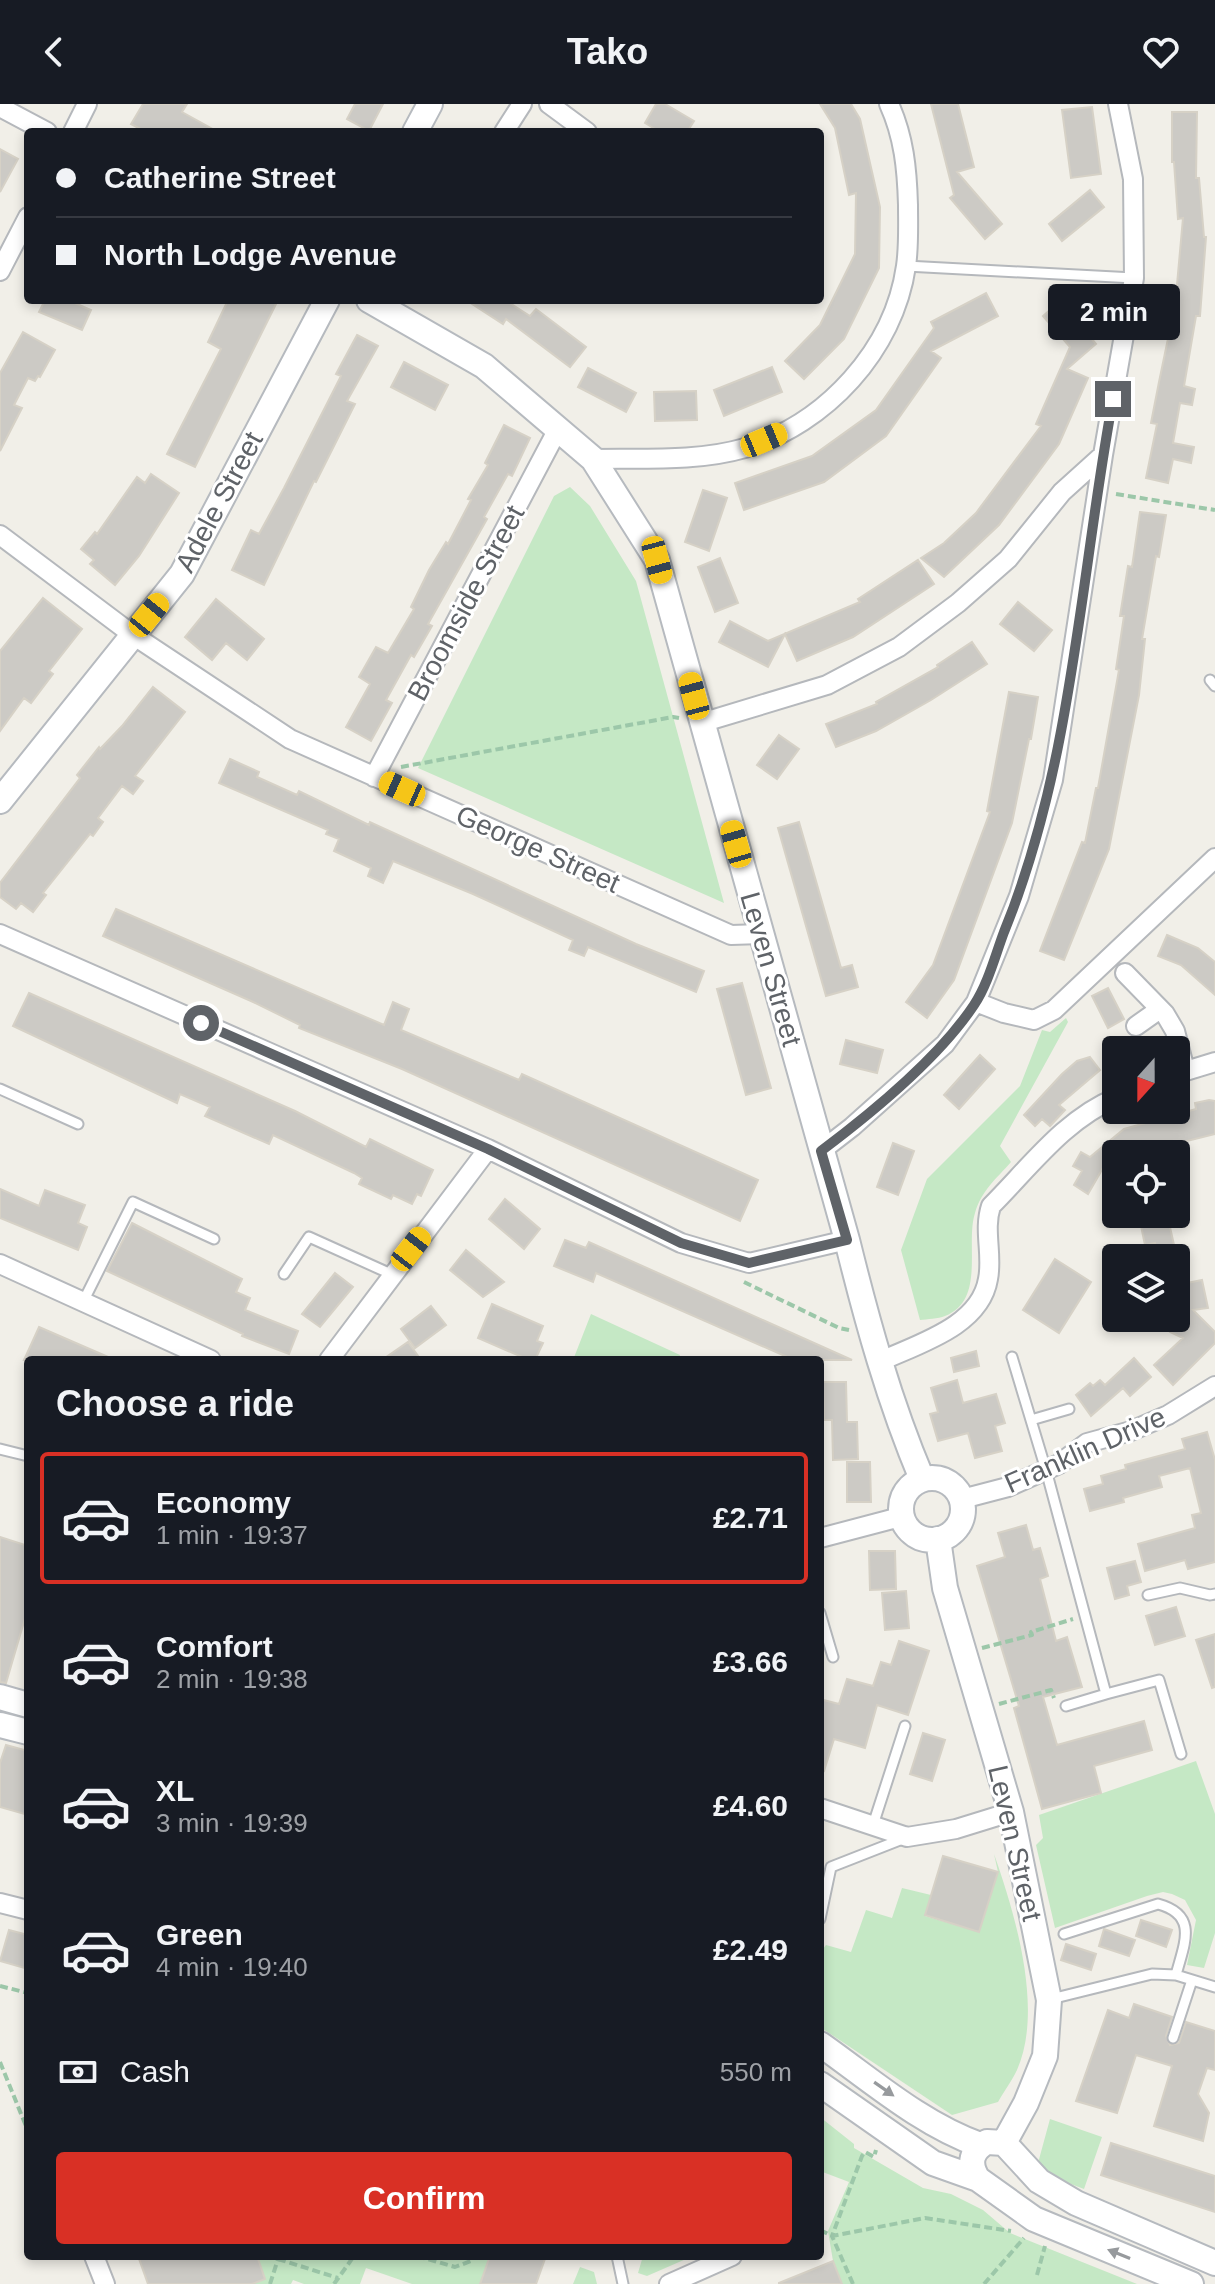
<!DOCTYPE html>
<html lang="en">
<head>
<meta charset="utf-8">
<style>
	:root { --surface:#171b24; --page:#20242c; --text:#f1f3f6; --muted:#9ea1a6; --line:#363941; --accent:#d93025 }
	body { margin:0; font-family:Arial,sans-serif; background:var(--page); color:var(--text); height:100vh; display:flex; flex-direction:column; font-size:30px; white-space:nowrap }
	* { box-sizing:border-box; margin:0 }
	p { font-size:26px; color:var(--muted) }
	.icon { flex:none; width:44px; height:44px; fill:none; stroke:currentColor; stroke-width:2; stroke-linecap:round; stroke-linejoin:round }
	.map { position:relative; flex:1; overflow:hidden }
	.drawer { position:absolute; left:24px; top:1252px; width:800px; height:904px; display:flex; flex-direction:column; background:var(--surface); border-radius:8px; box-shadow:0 4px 12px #0003 }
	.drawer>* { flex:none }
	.top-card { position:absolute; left:24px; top:24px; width:800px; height:176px; border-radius:8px; box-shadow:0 4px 12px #0003; display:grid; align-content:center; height:176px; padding:0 32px; background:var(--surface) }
	.needle { width:52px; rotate:201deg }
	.fabs { position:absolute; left:1102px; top:932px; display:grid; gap:16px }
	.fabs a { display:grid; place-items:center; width:88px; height:88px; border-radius:8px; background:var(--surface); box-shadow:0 4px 12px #0003; font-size:40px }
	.end { position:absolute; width:36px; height:36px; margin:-18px; border:10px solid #5f6368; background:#fff; box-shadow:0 0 0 4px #fff }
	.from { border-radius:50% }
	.bubble { position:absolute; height:56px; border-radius:8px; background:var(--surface); box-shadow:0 4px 12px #0003; font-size:26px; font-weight:600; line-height:56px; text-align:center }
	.car { position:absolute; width:24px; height:48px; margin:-24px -12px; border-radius:10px; box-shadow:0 0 6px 2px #0007; background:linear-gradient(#f5c518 24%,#345 0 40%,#f5c518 0 76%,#345 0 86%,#f5c518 0) }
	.top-card b { display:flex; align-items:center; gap:28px; height:76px; font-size:30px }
	.top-card b+b { border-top:2px solid var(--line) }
	.top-card i { width:20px; height:20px; background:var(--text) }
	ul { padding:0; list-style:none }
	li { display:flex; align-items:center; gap:24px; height:132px; margin:0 16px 12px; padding:0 16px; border:4px solid transparent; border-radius:8px }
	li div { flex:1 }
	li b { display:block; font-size:30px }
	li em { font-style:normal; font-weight:600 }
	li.current { border-color:var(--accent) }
	li>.icon { width:72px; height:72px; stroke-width:1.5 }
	h2 { padding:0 32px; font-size:36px; line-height:96px }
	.pay { display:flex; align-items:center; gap:20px; height:88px; padding:0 32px; font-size:30px }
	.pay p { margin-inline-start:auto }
	.cta { display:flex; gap:16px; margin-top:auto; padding:16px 32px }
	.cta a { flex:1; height:92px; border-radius:8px; background:var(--accent); color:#fff; font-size:32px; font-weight:600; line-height:92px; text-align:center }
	header { display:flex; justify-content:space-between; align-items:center; height:104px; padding:0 32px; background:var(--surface); font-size:36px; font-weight:600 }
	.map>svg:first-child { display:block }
	.green { fill:#c5e8c5 }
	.building { fill:#cccac5; stroke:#d6d1c6; stroke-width:2 }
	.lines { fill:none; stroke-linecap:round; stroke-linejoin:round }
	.lane-casing { stroke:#b5b8bc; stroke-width:13 }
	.street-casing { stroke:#b5b8bc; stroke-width:22 }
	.secondary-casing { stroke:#b6babf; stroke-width:28 }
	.path { stroke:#9cc7a9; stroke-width:4; stroke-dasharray:8 4; stroke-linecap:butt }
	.lane { stroke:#fff; stroke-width:9 }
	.street { stroke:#fff; stroke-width:18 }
	.secondary { stroke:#fff; stroke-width:24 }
	.oneway { fill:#979a9d }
	.route { stroke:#5f6368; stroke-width:10 }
	.labels { text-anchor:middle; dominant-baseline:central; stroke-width:6; stroke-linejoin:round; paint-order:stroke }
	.street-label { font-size:28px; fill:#5f6368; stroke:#fff }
</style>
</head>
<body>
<header><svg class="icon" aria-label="back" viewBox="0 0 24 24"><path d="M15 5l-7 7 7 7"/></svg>Tako<svg class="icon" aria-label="heart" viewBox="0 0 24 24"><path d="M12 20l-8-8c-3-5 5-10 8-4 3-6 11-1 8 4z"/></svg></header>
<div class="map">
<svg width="1215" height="2180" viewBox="0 0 1215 2180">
	<rect width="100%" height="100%" fill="#f1efe8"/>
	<path class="green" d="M570,383L590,402L636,477L724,799L418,664L554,392Z
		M1066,914L1068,918L1000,1042L1011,1058C997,1074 981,1087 975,1109C965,1140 986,1196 945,1212C938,1215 927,1215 920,1216L901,1146L927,1075L1020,982L1042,926L1050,928Z
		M591,1210L680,1251L679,1256H573Z
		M1196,1657L1215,1710V1829L1204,1864L1187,1861L1196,1816L1185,1796L1172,1790L1163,1788L1147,1792L1055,1824L1036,1741L1043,1734L1039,1711Z
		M994,1750C1015,1810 1044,1905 1017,1966C1012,1977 1004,1987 998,1998L952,2011L820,1923V1849L826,1841L851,1848L866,1806L892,1814L902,1784L931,1791L925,1812L979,1828L998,1768Z
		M820,2013L854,2040V2044L923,2084L951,2090L983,2106L1010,2129L1137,2180H842L833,2157L828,2127L849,2078L820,2067Z
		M1050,2015L1102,2033L1084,2085L1047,2071L1038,2059Z
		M257,2152H490L480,2180H412L366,2164L360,2180H304L293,2176L291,2180H252L265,2175Z
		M643,2152H678L686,2155L647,2172L638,2169Z
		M580,2163L594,2168L597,2180H573Z"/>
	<path class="building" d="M143,0H187L182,8L218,28H146L131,20Z
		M355,0H383L369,27L347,15Z
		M656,0H665L694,17L687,28H660L645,19Z
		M820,0H851L860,15L880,103L879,164L844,235L804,275L785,257L820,221L855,150L856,89L849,91L835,24Z
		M931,0H958L974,63L957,68L1002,120L985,135L950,94L954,91Z
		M1092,3L1101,70L1071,74L1062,6Z
		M1172,8H1197L1196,74H1199L1204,133H1206L1200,212H1196L1184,282L1195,285L1192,301L1180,299L1173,339L1194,343L1191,359L1173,355L1168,379L1146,374L1157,320L1151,319L1159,278L1170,225H1173L1183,114L1178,115L1174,58H1172Z
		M0,45L18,55L0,88Z
		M1090,86L1104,103L1062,137L1049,120Z
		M986,189L998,212L931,247L941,254L886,332L824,378L744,406L735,379L812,352L876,306L934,224L931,218Z
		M45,196H68L91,206L82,226L39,208Z
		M228,196H278L195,363L167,350L221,245L208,238Z
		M466,196H505L530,212L536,205L586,243L570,263L506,215L503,220Z
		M1060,197L1096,240L1067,265L1088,274L1059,340L999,421L944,473L921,454L944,439L976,409L1041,322L1036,320L1070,243L1043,212Z
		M23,228L55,246L40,273L38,272L35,277L28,274L14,301L22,304L0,347V269Z
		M357,231L378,242L347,297L355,300L316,378L314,377L264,481L232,466L251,426L259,430L284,384L341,272L336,270Z
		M404,258L448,281L435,306L391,283Z
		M772,263L782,288L724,312L714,286Z
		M588,264L636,289L626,308L578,283Z
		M696,287L697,316L655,317L654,288Z
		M504,321L530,334L512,372L508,370L484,413L487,415L428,520L432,522L414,553L411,551L386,596L392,599L371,637L346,623L370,580L359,573L376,543L388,549L414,505L411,503L429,466L446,438L448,440L471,396L468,395L488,361L485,359Z
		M151,370L179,389L139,452L115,481L90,460L94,456L81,445L95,428L97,430L137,373L145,379Z
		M703,386L727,394L709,447L685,438Z
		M1140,408L1166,411L1159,453L1156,452L1142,535H1145L1139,591L1109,745L1064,856L1040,847L1082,738L1085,739L1096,684H1098L1119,566L1116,565L1124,512H1120L1128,462L1132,463Z
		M720,454L738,499L715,508L698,463Z
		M918,456L934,480L853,533L797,557L785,530L768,563L719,538L730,517L768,537L860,498L858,495Z
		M43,494L82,525L49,567L53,570L31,599L24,594L0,627V547Z
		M216,495L264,535L247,556L226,539L212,556L185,533Z
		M1018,498L1052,526L1034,547L1000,520Z
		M972,538L987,560L931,596L876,627L836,643L826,620L877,600L876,598L938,563L937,561Z
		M153,583L185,608L135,672L143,677L133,690L122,682L98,714L103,718L93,732L90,730L43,789L46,791L33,808L21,799L16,805L0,793V779L80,674L77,671L99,643L100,645L122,622Z
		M1009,588L1038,593L1031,635H1029L1012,719L954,876L927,914L906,898L933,861L990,708L987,707Z
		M779,631L799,645L777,675L757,661Z
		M230,655L259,668L257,673L297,691L299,687L369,721L370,718L636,840L704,867L696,888L588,843L584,852L569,846L573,836L473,790L393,757L383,779L368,772L371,764L334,747L339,735L326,730L328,726L219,679Z
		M799,718L841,864L852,861L858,883L826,892L778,724Z
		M116,805L384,921L393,898L409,905L401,926L519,976L522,970L758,1076L740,1117L402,965L299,924L300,921L251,897L103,832Z
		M1167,831L1198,844L1215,858V891L1181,861L1158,852Z
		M742,879L771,984L746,991L717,885Z
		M1108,884L1124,915L1108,924L1092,892Z
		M29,889L295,1007L366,1043L370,1035L433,1066L421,1092L417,1090L412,1100L393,1091L391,1095L359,1080L362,1074L354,1069L273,1031L269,1040L205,1012L210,1003L180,990L177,999L13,922Z
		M846,936L883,946L877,969L840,960Z
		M980,951L995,965L959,1005L944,991Z
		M1090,953L1100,966L1059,1001L1065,1006L1050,1022L1042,1015L1035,1022L1024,1011L1062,970L1077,957Z
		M1209,996L1215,997V1030L1135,1050H1116V1055L1107,1057L1088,1090L1074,1081L1082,1067L1073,1062L1081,1048L1090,1053L1124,1025L1196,1005L1195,999Z
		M893,1039L914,1047L898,1091L877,1083Z
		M0,1085L39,1102L45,1086L85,1101L78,1119L87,1123L78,1146L0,1114Z
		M505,1095L540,1125L524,1145L489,1115Z
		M1151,1110H1167L1177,1154H1158L1155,1139L1145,1141L1141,1122H1145L1143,1112Z
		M132,1119L242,1175L236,1188L250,1194L245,1206L298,1227L289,1250L242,1232L243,1230L107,1167Z
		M565,1136L586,1144L589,1138L852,1256H794L596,1169L593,1178L554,1162Z
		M466,1146L504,1178L483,1193L450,1166Z
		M1055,1155L1091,1178L1059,1229L1023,1206Z
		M335,1169L353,1183L320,1223L302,1210Z
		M1202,1176L1208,1204L1193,1206L1215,1228V1239L1173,1281L1154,1261L1183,1234L1170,1228L1180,1196L1177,1181Z
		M492,1200L543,1222L537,1237L543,1239L535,1256H529L478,1234Z
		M431,1202L446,1221L415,1244L401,1225Z
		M39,1223L115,1256H24Z
		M408,1238L421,1256H382Z
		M976,1247L979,1262L954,1268L951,1254Z
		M1134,1254L1151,1273L1130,1292L1123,1284L1091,1312L1076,1291L1090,1279L1093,1282L1100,1276L1105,1281Z
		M957,1276L963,1299L996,1290L1005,1319L995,1322L1002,1347L975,1354L968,1329L938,1337L930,1310L938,1308L931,1284Z
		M823,1278H846L847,1318H857L858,1355L833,1356L832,1316H824Z
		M1207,1328L1215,1356V1458L1188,1465L1185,1456L1145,1467L1138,1440L1195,1424L1192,1411L1201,1409L1190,1364L1159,1372L1162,1383L1123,1394L1124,1398L1090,1407L1084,1385L1103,1380L1101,1372L1126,1365L1125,1361L1185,1345L1182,1335Z
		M847,1358H870L871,1398H847Z
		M1026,1421L1033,1446L1040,1444L1048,1472L1040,1475L1056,1537L1067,1533L1082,1583L1043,1593L1057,1641L1144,1617L1152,1646L1094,1662L1101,1689L1042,1705L1014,1604L1019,1602L977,1462L1005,1453L998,1429Z
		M0,1433L28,1442V1504L6,1579L0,1578Z
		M869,1447H895L896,1485L870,1486Z
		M1135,1457L1141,1478L1127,1482L1129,1491L1115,1495L1107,1464Z
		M906,1487L909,1524L885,1526L882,1489Z
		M1176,1503L1185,1532L1155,1541L1146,1512Z
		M1215,1530V1583L1212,1584L1196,1536Z
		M899,1537L929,1547L908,1611L877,1601L865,1644L834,1635L824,1667L820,1666V1595L839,1600L847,1575L873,1582L881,1558L891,1561Z
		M923,1629L945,1636L932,1677L910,1670Z
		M6,1641L28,1647V1711L0,1703V1659Z
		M943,1752L998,1768L979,1828L925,1811Z
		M1141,1816L1172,1826L1166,1843L1136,1832Z
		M1104,1825L1135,1836L1129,1852L1099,1842Z
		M9,1826L28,1831V1865L0,1857Z
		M1066,1840L1096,1850L1091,1866L1061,1856Z
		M1134,1900L1172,1913L1166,1932L1170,1941L1179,1939L1186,1918L1215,1927V1966L1207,1964L1198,1990L1209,2009L1203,2037L1154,2022L1172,1962L1136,1951L1117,2009L1076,1997L1108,1906L1129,1914Z
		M1111,2039L1215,2072V2108L1101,2071Z
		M138,2152H257L265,2175L252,2180H148Z
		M490,2152H546L536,2180H480Z
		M833,2157L842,2180H779V2179Z"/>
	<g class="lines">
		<defs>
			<path id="lane" d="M906,162L1134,174
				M1210,576L1215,582
				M0,985L78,1020
				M284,1170L309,1133L391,1170
				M83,1198L133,1098L214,1135
				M1012,1253L1046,1366L1106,1590L1159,1576L1181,1650
				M1031,1316L1069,1305
				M0,1345L28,1352
				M1148,1491L1180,1484L1210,1491L1215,1490
				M820,1509L833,1553
				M1066,1602L1106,1590
				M873,1721L905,1622
				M820,1815L831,1763L905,1734
				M1064,1830L1158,1800C1199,1811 1184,1840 1176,1871
				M1051,1895L1152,1870L1176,1871L1215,1883
				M1173,1934L1192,1876
				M617,2152L623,2180"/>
			<path id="street" d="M549,0L587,28
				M0,3L47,28
				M73,28L87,0
				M504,28L522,0
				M0,167L28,113
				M593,355C643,354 697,358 745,344C826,320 894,246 906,162C909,142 908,120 908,101C907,65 904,33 889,0
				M0,431L133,531L290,635L731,831L762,830
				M701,619L827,581L899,543L958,499L1008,455L1062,388L1103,351
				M374,673L558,325
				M0,830L488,1045L681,1139L749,1159L847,1136
				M1125,869L1165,910L1175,927L1185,966
				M976,898L1004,909L1034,916L1054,906L1215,754
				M1136,922L1160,905
				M1176,970L1215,958
				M821,1047L852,1023L945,940L976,898L1019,792L1053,676L1103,351L1134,174L1133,75L1118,0
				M0,1160L211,1256
				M329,1256L488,1045
				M879,1258C917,1240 980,1223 988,1175C993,1151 983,1126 991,1102C1029,1064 1066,1014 1116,994
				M962,1395L1008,1383L1046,1366L1059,1360L1087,1339L1131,1327L1168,1311L1215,1282
				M820,1434L900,1413
				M820,1704L907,1733L956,1725L1011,1708
				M0,1799L28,1806
				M94,2152L105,2180
				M669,2180L732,2152"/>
			<path id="secondary" d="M415,28L430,0
				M369,196L484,262L593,355L657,456L847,1136C867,1217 889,1297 922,1375
				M0,697L182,470L327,196
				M901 1405a31 31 0 1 1 62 0a31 31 0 1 1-62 0Z
				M938,1435L945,1484L1011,1708L1049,1896L1045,1952L1026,1999L1004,2039
				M0,1593L28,1601
				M0,1621L28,1628
				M820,1940C871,1976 921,2020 980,2041
				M820,1980L933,2059L978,2075L1034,2115L1191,2180
				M978,2075C968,2060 971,2046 987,2038L1004,2039L1039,2077L1076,2099L1215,2159"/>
		</defs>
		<use href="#lane" class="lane-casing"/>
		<use href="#street" class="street-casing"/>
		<use href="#secondary" class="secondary-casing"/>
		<path class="path" d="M1116,390L1215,406
			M401,663L673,613L679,614
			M744,1178L839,1224L849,1226
			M982,1544L1032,1531L1031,1528L1073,1515
			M999,1600L1051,1586L1054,1594
			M0,1882L28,1889
			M0,1958L28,2027
			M820,2126L832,2132L925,2114L1011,2127
			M417,2152L455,2163L471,2157L473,2152
			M278,2155L338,2174
			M1037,2171L1045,2142
			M270,2180L279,2152
			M334,2180L354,2152
			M853,2180L832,2132L862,2052L865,2048L874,2053L876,2046
			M984,2180L1024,2134"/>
		<use href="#lane" class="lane"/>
		<use href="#street" class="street"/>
		<use href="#secondary" class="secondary"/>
	</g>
	<defs><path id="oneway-solid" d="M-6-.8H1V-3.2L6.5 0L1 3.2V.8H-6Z" transform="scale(2)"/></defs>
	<g class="oneway">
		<use href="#oneway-solid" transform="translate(884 1985) rotate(35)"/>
		<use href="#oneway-solid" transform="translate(1119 2150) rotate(-158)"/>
	</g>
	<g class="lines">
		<path class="route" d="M201,919L488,1045L681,1139L749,1159L847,1136L821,1047C873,1008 938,955 974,901C988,880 995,852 1004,828C1073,659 1080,473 1113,295"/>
	</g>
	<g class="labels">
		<g class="street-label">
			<text transform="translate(219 398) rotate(-62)">Adele Street</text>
			<text transform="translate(466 499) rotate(-62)">Broomside Street</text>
			<text transform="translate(538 745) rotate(24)">George Street</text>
			<text transform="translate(771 865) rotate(74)">Leven Street</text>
			<text transform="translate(1085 1346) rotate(-24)">Franklin Drive</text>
			<text transform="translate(1015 1739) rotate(77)">Leven Street</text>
		</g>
	</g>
</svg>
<div class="fabs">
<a><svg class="needle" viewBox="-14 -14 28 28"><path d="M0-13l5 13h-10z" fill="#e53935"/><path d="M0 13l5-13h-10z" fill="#9ea1a6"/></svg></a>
<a><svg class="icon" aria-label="locate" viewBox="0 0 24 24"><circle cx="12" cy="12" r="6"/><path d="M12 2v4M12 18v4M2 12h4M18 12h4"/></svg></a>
<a><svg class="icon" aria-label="layers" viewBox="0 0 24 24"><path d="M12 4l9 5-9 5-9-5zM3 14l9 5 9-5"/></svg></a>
</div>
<i class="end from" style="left:201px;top:919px"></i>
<i class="end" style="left:1113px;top:295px"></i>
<div class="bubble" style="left:1048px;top:180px;width:132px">2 min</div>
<i class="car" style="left:764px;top:336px;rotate:67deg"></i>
<i class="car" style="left:657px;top:456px;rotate:165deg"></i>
<i class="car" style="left:149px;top:511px;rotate:39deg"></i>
<i class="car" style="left:694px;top:592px;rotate:345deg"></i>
<i class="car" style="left:402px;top:685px;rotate:294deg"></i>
<i class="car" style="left:736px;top:740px;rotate:344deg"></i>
<i class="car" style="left:411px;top:1145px;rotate:38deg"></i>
<div class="top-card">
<b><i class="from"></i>Catherine Street</b>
<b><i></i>North Lodge Avenue</b>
</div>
<section class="drawer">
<h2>Choose a ride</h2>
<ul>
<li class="current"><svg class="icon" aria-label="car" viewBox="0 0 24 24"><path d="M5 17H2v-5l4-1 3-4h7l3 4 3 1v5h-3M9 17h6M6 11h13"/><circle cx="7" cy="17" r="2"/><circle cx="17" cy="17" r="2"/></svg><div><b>Economy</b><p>1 min · 19:37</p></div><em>£2.71</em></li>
<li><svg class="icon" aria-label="car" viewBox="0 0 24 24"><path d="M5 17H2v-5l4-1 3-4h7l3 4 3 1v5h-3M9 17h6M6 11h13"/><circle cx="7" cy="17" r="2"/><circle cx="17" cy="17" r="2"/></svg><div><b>Comfort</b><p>2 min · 19:38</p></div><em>£3.66</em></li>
<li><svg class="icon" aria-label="car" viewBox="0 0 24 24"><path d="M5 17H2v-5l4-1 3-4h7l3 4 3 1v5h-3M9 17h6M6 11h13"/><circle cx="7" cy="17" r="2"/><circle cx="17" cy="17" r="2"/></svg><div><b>XL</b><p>3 min · 19:39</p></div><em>£4.60</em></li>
<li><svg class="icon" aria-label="car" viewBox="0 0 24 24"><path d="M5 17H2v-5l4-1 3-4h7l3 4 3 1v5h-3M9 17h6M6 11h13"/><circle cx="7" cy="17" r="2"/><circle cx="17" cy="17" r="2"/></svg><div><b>Green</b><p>4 min · 19:40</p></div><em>£2.49</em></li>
</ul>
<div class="pay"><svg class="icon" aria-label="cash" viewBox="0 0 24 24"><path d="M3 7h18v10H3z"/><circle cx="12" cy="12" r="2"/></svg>Cash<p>550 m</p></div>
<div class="cta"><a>Confirm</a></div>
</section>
</div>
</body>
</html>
